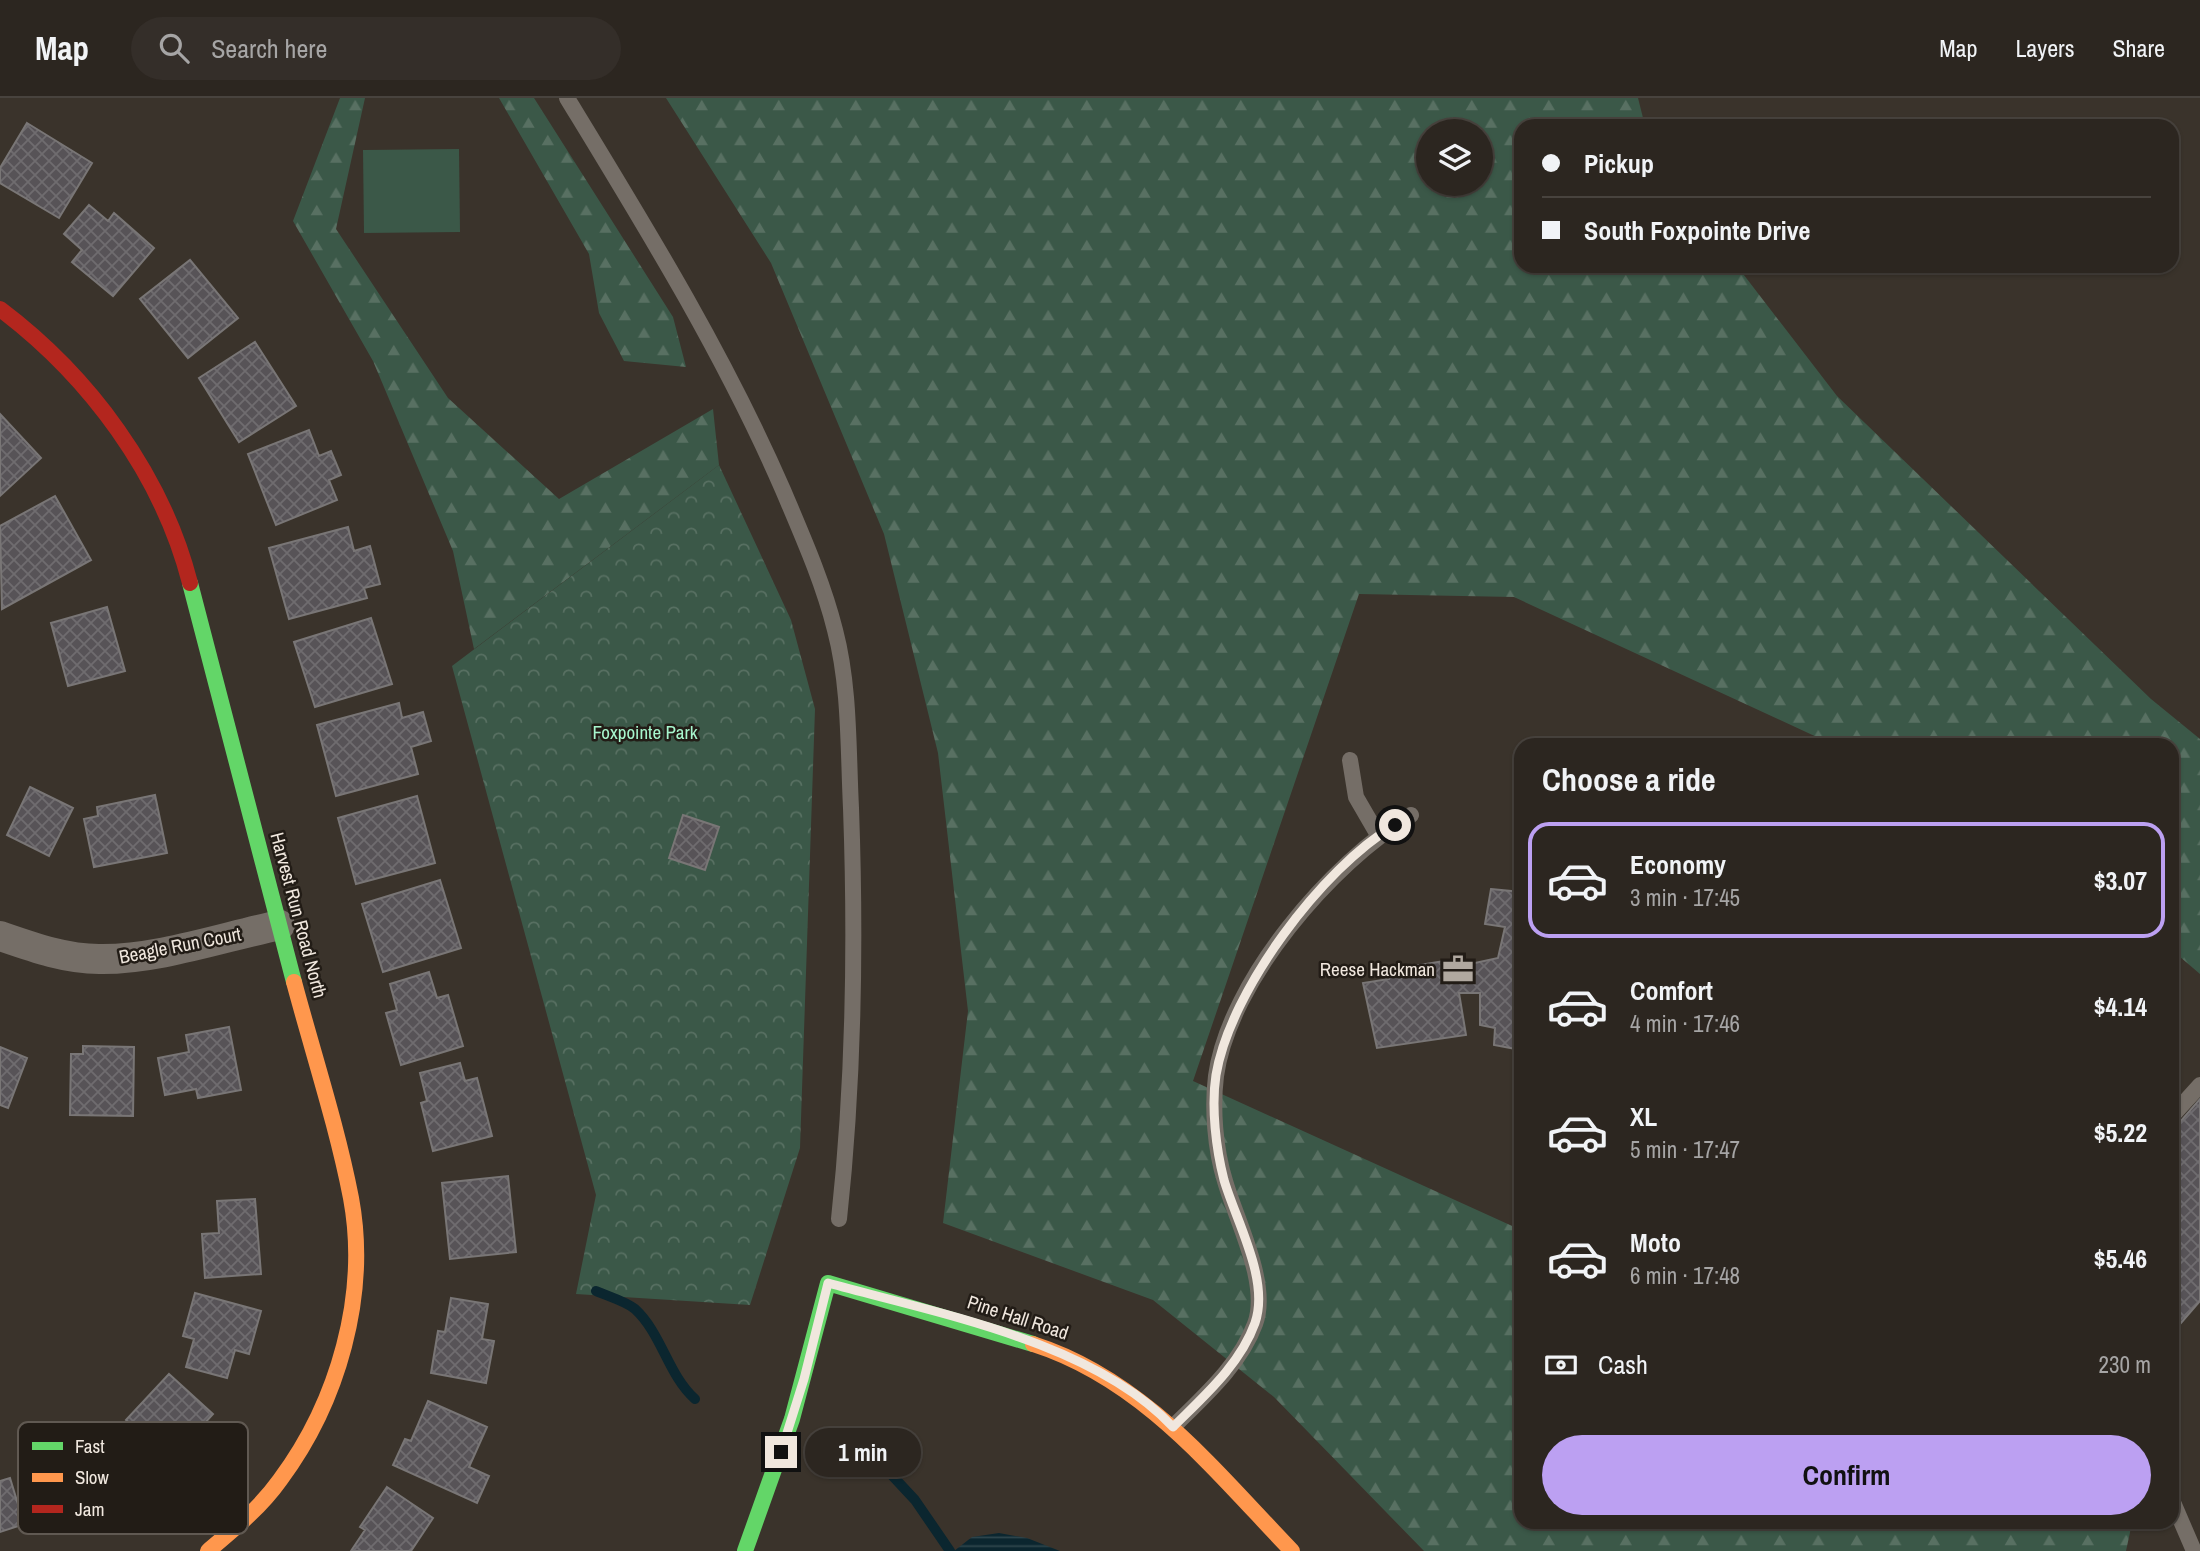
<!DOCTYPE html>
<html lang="en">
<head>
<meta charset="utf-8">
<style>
	:root { --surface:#2c2620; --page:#342e29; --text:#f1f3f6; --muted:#a6a5a5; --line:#48433e; --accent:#bca0f2 }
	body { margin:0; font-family:"Archivo Narrow",sans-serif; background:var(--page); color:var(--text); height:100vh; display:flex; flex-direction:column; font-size:26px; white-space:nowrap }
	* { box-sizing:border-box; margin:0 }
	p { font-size:23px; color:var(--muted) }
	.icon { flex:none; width:38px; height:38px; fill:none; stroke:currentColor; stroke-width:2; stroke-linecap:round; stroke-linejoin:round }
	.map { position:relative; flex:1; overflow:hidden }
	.drawer { position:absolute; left:1514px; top:640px; width:665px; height:791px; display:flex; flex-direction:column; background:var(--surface); border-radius:21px; box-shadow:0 2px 5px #0004,0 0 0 2px var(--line) }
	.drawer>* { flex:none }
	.hud { position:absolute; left:1514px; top:21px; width:665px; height:154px; border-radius:21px; box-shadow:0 2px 5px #0004,0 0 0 2px var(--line); display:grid; align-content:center; height:154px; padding:0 28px; background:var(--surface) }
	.buttons { position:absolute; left:1416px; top:21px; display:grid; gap:14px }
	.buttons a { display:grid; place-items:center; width:77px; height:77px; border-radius:50%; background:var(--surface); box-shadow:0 2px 5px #0004,0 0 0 2px var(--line); font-size:35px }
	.end { position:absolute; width:32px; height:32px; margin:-16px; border:9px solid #f0e7de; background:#111; box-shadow:0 0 0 4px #111 }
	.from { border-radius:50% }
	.bubble { position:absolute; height:49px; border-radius:24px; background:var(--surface); box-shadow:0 2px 5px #0004,0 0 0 2px var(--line); font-size:23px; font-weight:700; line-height:49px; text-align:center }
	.hud b { display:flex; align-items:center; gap:24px; height:66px; font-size:26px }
	.hud b+b { border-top:2px solid var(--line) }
	.hud i { width:18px; height:18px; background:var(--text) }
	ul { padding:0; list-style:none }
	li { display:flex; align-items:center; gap:21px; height:116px; margin:0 14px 10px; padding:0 14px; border:4px solid transparent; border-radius:21px }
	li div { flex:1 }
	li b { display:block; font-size:26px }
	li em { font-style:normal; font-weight:700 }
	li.current { border-color:var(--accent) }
	li>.icon { width:63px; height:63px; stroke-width:1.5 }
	h2 { padding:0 28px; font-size:32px; line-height:84px }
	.pay { display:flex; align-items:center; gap:18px; height:77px; padding:0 28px; font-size:26px }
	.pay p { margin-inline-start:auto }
	.cta { display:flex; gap:14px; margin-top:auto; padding:14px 28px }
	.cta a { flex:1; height:80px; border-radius:42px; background:var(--accent); color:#111; font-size:28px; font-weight:700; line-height:80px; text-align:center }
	header { display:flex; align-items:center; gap:42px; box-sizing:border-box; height:98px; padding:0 35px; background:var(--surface); border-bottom:2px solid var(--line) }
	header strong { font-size:33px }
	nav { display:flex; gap:38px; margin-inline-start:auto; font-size:24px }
	.search { width:490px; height:63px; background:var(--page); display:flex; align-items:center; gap:18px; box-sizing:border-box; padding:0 24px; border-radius:38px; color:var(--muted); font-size:26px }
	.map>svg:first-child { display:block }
	.forest { fill:url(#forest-firs); fill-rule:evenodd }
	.park { fill:url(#park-crowns) }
	.pitch { fill:#3b5848 }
	.water { fill:url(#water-rules) }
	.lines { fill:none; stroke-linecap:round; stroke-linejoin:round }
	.stream { stroke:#0b262f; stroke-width:10 }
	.building { fill:url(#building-cross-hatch); stroke:#797676; stroke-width:2 }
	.lane { stroke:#756e67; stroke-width:16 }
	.street { stroke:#756e67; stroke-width:30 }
	.fast { stroke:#63d668; stroke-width:16 }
	.slow { stroke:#ff974d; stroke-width:16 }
	.jam { stroke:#b3261e; stroke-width:16 }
	.route { stroke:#f0e7de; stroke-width:9 }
	.labels { text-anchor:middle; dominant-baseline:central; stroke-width:5; stroke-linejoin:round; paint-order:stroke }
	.park-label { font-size:19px; fill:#a7f6cd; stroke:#221c16 }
	.street-label { font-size:19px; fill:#f0e7de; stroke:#221c16 }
	.poi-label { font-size:19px; fill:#f0e7de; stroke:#221c16; text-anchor:end }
	.key { fill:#221c16; stroke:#605952; stroke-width:2 }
	.key-label { font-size:19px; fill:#f0e7de }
</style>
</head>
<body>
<header>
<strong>Map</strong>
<div class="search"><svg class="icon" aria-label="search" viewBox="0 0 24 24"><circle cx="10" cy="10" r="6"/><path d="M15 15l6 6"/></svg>Search here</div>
<nav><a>Map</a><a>Layers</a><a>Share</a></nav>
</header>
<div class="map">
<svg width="2200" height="1453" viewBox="0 0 2200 1453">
	<defs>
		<pattern id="forest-firs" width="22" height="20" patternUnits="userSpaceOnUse" patternTransform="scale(1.75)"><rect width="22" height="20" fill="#3b5848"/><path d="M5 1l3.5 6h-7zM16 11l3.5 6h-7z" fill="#587062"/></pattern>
		<pattern id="park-crowns" width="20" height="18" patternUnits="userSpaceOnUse" patternTransform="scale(1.75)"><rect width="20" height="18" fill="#3b5848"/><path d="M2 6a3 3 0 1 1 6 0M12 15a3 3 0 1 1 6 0" fill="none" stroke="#587062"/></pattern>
		<pattern id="water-rules" width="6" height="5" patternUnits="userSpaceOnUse" patternTransform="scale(1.75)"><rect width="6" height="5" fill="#0b262f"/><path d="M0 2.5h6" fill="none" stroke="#2f464d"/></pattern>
		<pattern id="building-cross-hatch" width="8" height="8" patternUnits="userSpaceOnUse" patternTransform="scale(1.75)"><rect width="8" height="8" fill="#575357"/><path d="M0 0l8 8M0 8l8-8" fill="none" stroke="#6f6c6f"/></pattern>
	</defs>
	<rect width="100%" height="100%" fill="#3a332b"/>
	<path class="forest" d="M340,0H365L336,131L448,300L559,401L713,311L719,367L474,551L453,453L373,263L293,123Z
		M499,0H534L673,219L686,269L624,263L599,215L589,156Z
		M666,0H1638L1645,28H1521V168H1737L1837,298L2151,601L2200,641V876L2172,852V648L1834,647L1514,499L1359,496L1193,983L1521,1132V1424L2132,1425L2126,1453H1424L1274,1299L1153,1202L943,1125L968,913L938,655L884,436L771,165ZM1428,33H1480V86H1428Z"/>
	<path class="park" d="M719,367L791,522L815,611L800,1050L750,1207L576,1196L596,1097L452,568Z"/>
	<path class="pitch" d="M459,51L460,134L364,135L363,52Z"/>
	<path class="water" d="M999,1435L1027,1440L1060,1453H954L972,1439Z"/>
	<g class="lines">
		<path class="stream" d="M596,1193C607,1198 625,1203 635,1211C662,1236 668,1277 695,1301
			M861,1351L888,1373L915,1402L950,1453"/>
	</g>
	<path class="building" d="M27,25L92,65L59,120L0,85V70Z
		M89,107L108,123L114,115L154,150L113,198L72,164L82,152L64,136Z
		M190,162L238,220L188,260L140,201Z
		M255,244L296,308L239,344L199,280Z
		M0,316L41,360L0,398Z
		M309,332L319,358L331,353L341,377L329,382L337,402L276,427L248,356Z
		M55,398L91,462L2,511L0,428Z
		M348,429L354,453L370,448L380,486L364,490L367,500L289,521L269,450Z
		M107,509L125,573L68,588L51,525Z
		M371,520L392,586L315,609L294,544Z
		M399,605L402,620L423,614L431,643L411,649L418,676L336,698L317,627Z
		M30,689L73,710L49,758L7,737Z
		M155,697L167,755L94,769L84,721L98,718L97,709Z
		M417,698L435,765L356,786L338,720Z
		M683,717L719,729L705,772L669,760Z
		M440,782L461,850L383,874L362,806Z
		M1491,791L1521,794V952L1494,947L1495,930L1480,927V895H1459L1466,937L1377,950L1363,885L1389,881L1388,872L1451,862L1452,870L1498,860L1505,829L1485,826Z
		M429,874L437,900L448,897L463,948L401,967L386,915L397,912L390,886Z
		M229,929L241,992L198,1000L196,991L165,997L158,960L189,954L186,937Z
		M83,948L134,949L133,1018L70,1017L71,956H83Z
		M0,949L27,960L8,1010L0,1007Z
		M460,965L465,983L477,980L492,1038L433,1053L421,1005L427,1003L420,975Z
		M2200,1001V1203L2174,1233L2172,1033Z
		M508,1078L516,1154L450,1161L442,1085Z
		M255,1101L261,1176L205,1180L202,1136L219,1135L217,1103Z
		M195,1195L261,1213L249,1256L235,1252L227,1280L186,1269L194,1241L183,1238Z
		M451,1200L488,1206L482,1241L494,1243L486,1285L431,1275L438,1233L445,1234Z
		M169,1276L213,1316L170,1363L166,1359L155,1372L125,1344L136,1331L126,1322Z
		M428,1303L487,1329L469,1369L489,1378L477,1405L393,1367L405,1341L411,1343Z
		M10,1380L24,1426L0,1434V1383Z
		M387,1389L433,1420L411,1453H351L365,1432L360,1429Z"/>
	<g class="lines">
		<path class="lane" d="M567,0C645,128 723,254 783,392C802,437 823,484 835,532C850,589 848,651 851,710C856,849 854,983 839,1121
			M1350,662L1356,699L1378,737
			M2172,1018L2200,987
			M1173,1329C1203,1299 1240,1267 1255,1226C1270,1186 1236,1122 1225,1083C1215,1051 1212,1010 1216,978C1229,883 1332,764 1411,717
			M2172,1402L2194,1453"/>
		<path class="street" d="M0,838C32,849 65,861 99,861C157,862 223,839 280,827"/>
		<path class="fast" d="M190,485L294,884
			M745,1453L792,1321L828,1185L1033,1246"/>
		<path class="slow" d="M1033,1246C1143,1281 1214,1372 1292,1453
			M208,1453C234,1431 260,1410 280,1382C338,1304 369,1197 351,1100C337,1028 313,955 294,884"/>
		<path class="jam" d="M0,211C89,278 162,376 190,485"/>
	</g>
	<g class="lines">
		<path class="route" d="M781,1354L804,1281L828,1185C936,1215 1094,1244 1173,1329C1203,1299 1240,1267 1255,1225C1270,1182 1236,1123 1224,1082C1216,1051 1211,1009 1216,977C1230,893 1322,770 1395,727"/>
	</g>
	<defs>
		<symbol id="office-bare" viewBox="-9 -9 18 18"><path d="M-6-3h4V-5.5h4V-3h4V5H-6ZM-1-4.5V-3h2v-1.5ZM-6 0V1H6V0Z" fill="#b0a89f" stroke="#221c16" stroke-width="2.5" paint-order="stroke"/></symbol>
	</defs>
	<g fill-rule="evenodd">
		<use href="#office-bare" x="1436" y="849" width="44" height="44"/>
	</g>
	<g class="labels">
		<g class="park-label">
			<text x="645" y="634">Foxpointe Park</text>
		</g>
		<g class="street-label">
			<text transform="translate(299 817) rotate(75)">Harvest Run Road North</text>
			<text transform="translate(180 847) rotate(-11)">Beagle Run Court</text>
			<text transform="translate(1018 1219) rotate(18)">Pine Hall Road</text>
		</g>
		<g class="poi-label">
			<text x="1435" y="871">Reese Hackman</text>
		</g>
	</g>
	<rect x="18" y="1324" width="230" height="112" rx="10" class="key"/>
	<rect x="32" y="1344" width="31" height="8" fill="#63d668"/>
	<rect x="32" y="1375" width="31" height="9" fill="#ff974d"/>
	<rect x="32" y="1407" width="31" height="8" fill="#b3261e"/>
	<g class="key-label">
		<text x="75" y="1355">Fast</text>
		<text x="75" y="1386">Slow</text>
		<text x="75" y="1418">Jam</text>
	</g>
</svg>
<div class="buttons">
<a><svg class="icon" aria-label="layers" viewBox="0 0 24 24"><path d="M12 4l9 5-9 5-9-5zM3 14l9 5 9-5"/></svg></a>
</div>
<i class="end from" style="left:1395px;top:727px"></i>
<i class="end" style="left:781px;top:1354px"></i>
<div class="bubble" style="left:805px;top:1330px;width:116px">1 min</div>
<div class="hud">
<b><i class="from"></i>Pickup</b>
<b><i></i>South Foxpointe Drive</b>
</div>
<section class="drawer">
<h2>Choose a ride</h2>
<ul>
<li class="current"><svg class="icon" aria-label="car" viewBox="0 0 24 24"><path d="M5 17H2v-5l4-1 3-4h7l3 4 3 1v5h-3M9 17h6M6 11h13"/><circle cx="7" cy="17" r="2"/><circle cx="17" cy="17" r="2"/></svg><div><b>Economy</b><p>3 min · 17:45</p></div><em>$3.07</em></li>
<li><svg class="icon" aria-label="car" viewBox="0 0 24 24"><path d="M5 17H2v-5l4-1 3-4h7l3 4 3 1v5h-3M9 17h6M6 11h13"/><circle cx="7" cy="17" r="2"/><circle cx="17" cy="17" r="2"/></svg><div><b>Comfort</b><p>4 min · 17:46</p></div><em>$4.14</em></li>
<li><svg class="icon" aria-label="car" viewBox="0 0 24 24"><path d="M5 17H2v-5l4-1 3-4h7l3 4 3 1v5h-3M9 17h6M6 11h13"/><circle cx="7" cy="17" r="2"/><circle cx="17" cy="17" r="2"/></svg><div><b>XL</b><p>5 min · 17:47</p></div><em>$5.22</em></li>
<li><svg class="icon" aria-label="car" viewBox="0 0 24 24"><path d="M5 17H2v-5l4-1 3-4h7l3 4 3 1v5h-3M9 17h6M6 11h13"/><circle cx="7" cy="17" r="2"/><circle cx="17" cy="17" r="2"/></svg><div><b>Moto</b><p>6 min · 17:48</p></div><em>$5.46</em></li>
</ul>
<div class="pay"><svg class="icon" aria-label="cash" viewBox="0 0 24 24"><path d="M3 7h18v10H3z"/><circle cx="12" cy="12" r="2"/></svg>Cash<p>230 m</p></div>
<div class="cta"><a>Confirm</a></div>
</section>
</div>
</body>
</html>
